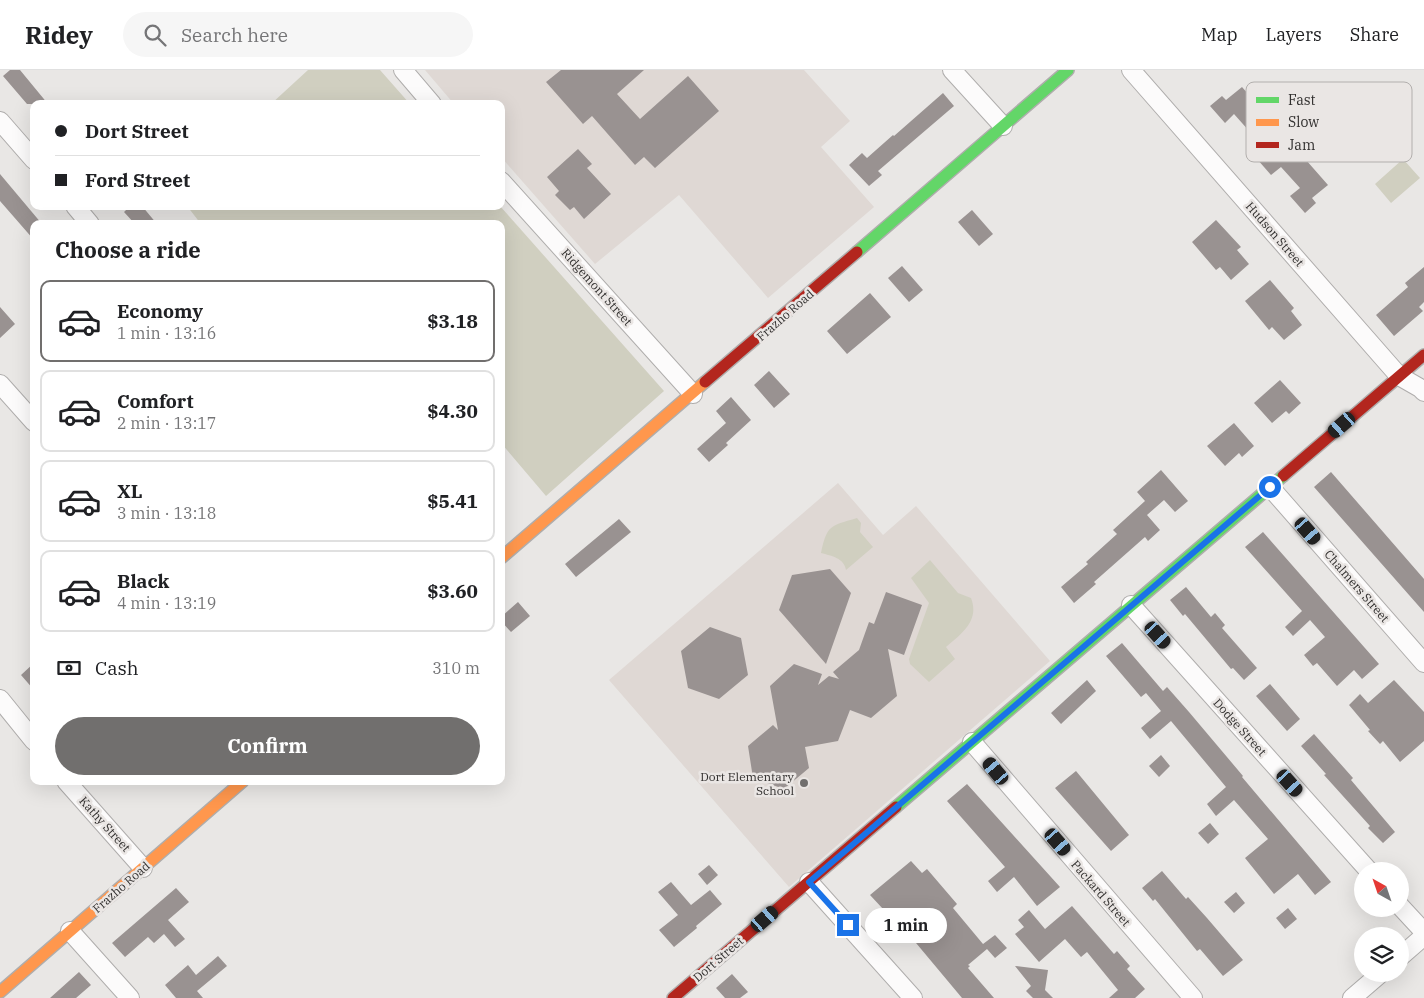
<!DOCTYPE html>
<html lang="en">
<head>
<meta charset="utf-8">
<style>
	:root { --surface:#fff; --page:#f6f6f6; --text:#202124; --muted:#757577; --line:#e0e0e0; --accent:#716f6e }
	body { margin:0; font-family:"IBM Plex Serif",serif; background:var(--page); color:var(--text); height:100vh; display:flex; flex-direction:column; font-size:19px; white-space:nowrap }
	* { box-sizing:border-box; margin:0 }
	p { font-size:16px; color:var(--muted) }
	.icon { flex:none; width:28px; height:28px; fill:none; stroke:currentColor; stroke-width:2; stroke-linecap:round; stroke-linejoin:round }
	.map { position:relative; flex:1; overflow:hidden }
	.panel { position:absolute; left:30px; top:150px; width:475px; height:565px; display:flex; flex-direction:column; background:var(--surface); border-radius:10px; box-shadow:0 5px 20px #0002 }
	.panel>* { flex:none }
	.banner { position:absolute; left:30px; top:30px; width:475px; height:110px; border-radius:10px; box-shadow:0 5px 20px #0002; display:grid; align-content:center; height:110px; padding:0 25px; background:var(--surface) }
	.needle { width:32px; rotate:320deg }
	.tools { position:absolute; left:1354px; top:792px; display:grid; gap:10px }
	.tools a { display:grid; place-items:center; width:55px; height:55px; border-radius:50%; background:var(--surface); box-shadow:0 5px 20px #0002; font-size:25px }
	.end { position:absolute; width:22px; height:22px; margin:-11px; border:6px solid #1a73e8; background:#fff; box-shadow:0 0 0 2px #fff }
	.from { border-radius:50% }
	.bubble { position:absolute; height:35px; border-radius:18px; background:var(--surface); box-shadow:0 5px 20px #0002; font-size:16px; font-weight:700; line-height:35px; text-align:center }
	.car { position:absolute; width:15px; height:30px; margin:-15px -8px; border-radius:6px; box-shadow:0 0 4px 1px #0007; background:linear-gradient(#222 24%,#8ab4d8 0 40%,#222 0 76%,#8ab4d8 0 86%,#222 0) }
	.banner b { display:flex; align-items:center; gap:18px; height:48px; font-size:19px }
	.banner b+b { border-top:1px solid var(--line) }
	.banner i { width:12px; height:12px; background:var(--text) }
	ul { padding:0; list-style:none }
	li { display:flex; align-items:center; gap:15px; height:82px; margin:0 10px 8px; padding:0 15px; border:2px solid var(--line); border-radius:10px }
	li div { flex:1 }
	li b { display:block; font-size:19px }
	li em { font-style:normal; font-weight:700 }
	li.on { border-color:var(--accent) }
	li>.icon { width:45px; height:45px; stroke-width:1.5 }
	h2 { padding:0 25px; font-size:22px; line-height:60px }
	.pay { display:flex; align-items:center; gap:12px; height:55px; padding:0 25px; font-size:19px }
	.pay p { margin-inline-start:auto }
	.cta { display:flex; gap:10px; margin-top:auto; padding:10px 25px }
	.cta a { flex:1; height:58px; border-radius:30px; background:var(--accent); color:#fff; font-size:20px; font-weight:700; line-height:58px; text-align:center }
	header { display:flex; align-items:center; gap:30px; box-sizing:border-box; height:70px; padding:0 25px; background:var(--surface); border-bottom:1px solid var(--line) }
	header strong { font-size:24px }
	nav { display:flex; gap:28px; margin-inline-start:auto; font-size:18px }
	.search { width:350px; height:45px; background:var(--page); display:flex; align-items:center; gap:12px; box-sizing:border-box; padding:0 18px; border-radius:28px; color:var(--muted); font-size:19px }
	.map>svg:first-child { display:block }
	.built { fill:#dfd8d4 }
	.green { fill:#d0cfc0 }
	.building { fill:#999291 }
	.lines { fill:none; stroke-linecap:round; stroke-linejoin:round }
	.street-casing { stroke:#afadac; stroke-width:20 }
	.fast-casing { stroke:#afadac; stroke-width:14 }
	.slow-casing { stroke:#afadac; stroke-width:14 }
	.jam-casing { stroke:#afadac; stroke-width:14 }
	.street { stroke:#fcfbfb; stroke-width:18 }
	.fast { stroke:#63d668; stroke-width:11 }
	.slow { stroke:#ff974d; stroke-width:11 }
	.jam { stroke:#b3261e; stroke-width:11 }
	.route { stroke:#1a73e8; stroke-width:6 }
	.poi-dot { fill:#716f6e; stroke:#eae6e4; stroke-width:2 }
	.labels { text-anchor:middle; dominant-baseline:central; stroke-width:5; stroke-linejoin:round; paint-order:stroke }
	.street-label { font-size:12px; fill:#312f2e; stroke:#eae6e4 }
	.poi-label { font-size:12px; fill:#312f2e; stroke:#eae6e4; text-anchor:end }
	.key { fill:#eae6e4; stroke:#b2afad; stroke-width:1 }
	.key-label { font-size:14px; fill:#312f2e }
</style>
</head>
<body>
<header>
<strong>Ridey</strong>
<div class="search"><svg class="icon" aria-label="search" viewBox="0 0 24 24"><circle cx="10" cy="10" r="6"/><path d="M15 15l6 6"/></svg>Search here</div>
<nav><a>Map</a><a>Layers</a><a>Share</a></nav>
</header>
<div class="map">
<svg width="1424" height="928" viewBox="0 0 1424 928">
	<rect width="100%" height="100%" fill="#e9e7e5"/>
	<path class="built" d="M425,0H804L850,51L821,77L874,137L768,228L679,125L595,194L501,87V34H454Z
		M838,413L883,465L916,436L1050,591L789,817L609,610Z"/>
	<path class="green" d="M308,0H380L410,34H271Z
		M1403,89L1420,108L1391,133L1375,114Z
		M187,136H500L664,321L546,426L501,373V154H257L255,152L253,154H201Z
		M857,448L861,453L860,462L873,477L846,500C844,488 832,486 821,483C827,454 831,456 857,448Z
		M930,490L958,523L971,528C980,551 961,564 946,577L955,589L929,612L910,594L909,589L929,533L911,508Z"/>
	<path class="building" d="M10,0H20L48,34H27L3,6Z
		M561,0H644L617,24L640,49L688,6L719,41L655,98L644,87L635,95L592,46L583,54L546,12Z
		M1242,17L1328,115L1312,128L1316,133L1305,143L1290,126L1300,118L1281,97L1271,105L1257,89L1266,80L1234,44L1225,53L1210,36L1222,26L1226,30Z
		M943,23L954,36L878,101L882,105L869,116L849,95L862,83L867,88L893,65L894,66Z
		M578,79L592,94L587,98L611,124L584,149L574,137L570,140L555,125L559,121L547,107Z
		M0,104L42,154H34V170L0,131Z
		M130,136H142L157,154H135L124,142Z
		M972,140L993,164L979,176L958,152Z
		M1216,150L1241,177L1237,180L1249,194L1231,210L1220,197L1216,200L1192,172Z
		M902,196L923,220L909,232L888,208Z
		M1424,197V232L1419,237L1423,241L1394,266L1376,245L1408,217L1405,213Z
		M1270,210L1294,238L1291,241L1302,255L1284,270L1272,257L1269,260L1245,231Z
		M870,223L891,247L847,284L827,261Z
		M0,237L15,254L0,268Z
		M769,301L790,324L774,338L754,315Z
		M1280,310L1301,333L1289,344L1286,341L1272,353L1254,333Z
		M731,327L751,350L726,373L728,375L709,392L697,379L726,353L716,341Z
		M1234,353L1254,376L1242,387L1239,383L1225,396L1207,376Z
		M1161,400L1188,431L1175,442L1164,430L1147,445L1160,460L1148,471L1145,467L1094,512L1096,514L1074,533L1061,517L1088,494L1086,492L1117,464L1113,460L1145,431L1137,422Z
		M1331,402L1424,509V542L1314,417Z
		M619,449L631,462L576,507L565,494Z
		M1263,462L1379,594L1362,609L1354,600L1337,616L1317,593L1313,596L1304,585L1325,567L1310,550L1293,566L1285,557L1302,541L1245,477Z
		M830,499L851,523L826,594L779,540L792,505Z
		M1186,517L1211,547L1215,543L1225,555L1222,558L1257,598L1244,610L1233,598L1231,599L1185,544L1183,546L1170,530Z
		M886,522L922,535L904,585L888,579L897,626L871,648L850,640L838,671L805,677L809,698L784,719L753,708L748,676L773,655L778,660L770,616L794,594L822,604L818,615L829,606L839,609L833,602L859,580L869,552L874,554Z
		M518,532L530,546L511,562L501,551V547Z
		M710,557L741,568L748,605L719,629L688,618L681,581Z
		M1122,573L1163,621L1167,617L1189,642L1243,706L1242,707L1331,812L1315,825L1298,804L1274,824L1245,788L1268,769L1234,730L1216,746L1207,734L1226,717L1171,651L1150,669L1141,658L1161,641L1146,623L1141,627L1106,586Z
		M34,593V620L21,605Z
		M1087,610L1096,621L1061,654L1051,643Z
		M1394,610L1424,642V671L1400,692L1383,671L1380,674L1368,661L1370,660L1349,635L1360,624L1368,633Z
		M1270,614L1300,649L1287,661L1256,626Z
		M1314,664L1353,708L1351,710L1395,762L1383,773L1368,758L1370,756L1324,705L1326,704L1301,676Z
		M1161,685L1170,696L1159,707L1149,696Z
		M1076,701L1129,765L1111,781L1055,718Z
		M967,714L1060,817L1037,836L1014,807L997,822L988,811L1005,797L947,731Z
		M1210,753L1219,764L1208,774L1198,763Z
		M911,791L922,803L927,799L957,834L953,838L983,874L995,865L1007,878L995,888L987,879L968,895L970,896L968,898L994,928H962L906,861L902,865L894,857L897,854L870,825Z
		M709,795L718,805L707,815L698,804Z
		M1162,801L1186,829L1188,827L1207,848L1243,890L1223,906L1200,879L1197,881L1155,829L1153,831L1142,818Z
		M671,812L691,835L710,820L722,834L696,856L697,858L674,877L659,860L678,845L658,822Z
		M176,818L189,832L168,850L185,869L175,877L164,864L154,873L148,867L125,887L112,873Z
		M1236,822L1245,833L1234,843L1224,832Z
		M1072,836L1114,884L1117,881L1130,896L1127,899L1145,919L1135,928H1109L1118,920L1087,882L1081,887L1065,869L1039,892L1015,864L1024,857L1018,850L1029,840L1045,859Z
		M1288,838L1297,849L1285,859L1276,848Z
		M218,886L227,896L197,921L203,928H176L165,915L188,895L196,905Z
		M1015,896L1048,900L1045,920L1053,928H1033L1026,921L1031,916Z
		M79,902L91,915L76,928H50Z
		M732,904L748,922L740,928H725L716,918Z"/>
	<g class="lines">
		<defs>
			<path id="street" d="M403,0L432,34
				M952,0L1003,56
				M1131,0L1399,306L1420,318L1424,322
				M0,51L34,90
				M501,111L693,324
				M75,136L90,154
				M0,314L34,352
				M1270,417L1424,593
				M1131,535L1369,801
				M0,629L34,671
				M972,672L1193,928
				M66,711L143,798
				M809,812L913,928
				M1400,836L1424,862
				M70,861L130,928
				M1400,887L1424,866
				M1352,928L1380,904"/>
			<path id="fast" d="M857,182L1068,0
				M896,737L1283,406"/>
			<path id="slow" d="M501,488L705,312
				M0,922L243,711"/>
			<path id="jam" d="M705,312L857,182
				M1283,406L1424,285
				M673,928L896,737"/>
		</defs>
		<use href="#street" class="street-casing"/>
		<use href="#fast" class="fast-casing"/>
		<use href="#slow" class="slow-casing"/>
		<use href="#jam" class="jam-casing"/>
		<use href="#street" class="street"/>
		<use href="#fast" class="fast"/>
		<use href="#slow" class="slow"/>
		<use href="#jam" class="jam"/>
	</g>
	<g class="lines">
		<path class="route" d="M848,855L809,812L1270,417"/>
	</g>
	<circle class="poi-dot" cx="804" cy="713" r="5"/>
	<g class="labels">
		<g class="street-label">
			<text transform="translate(1275 164) rotate(49)">Hudson Street</text>
			<text transform="translate(597 217) rotate(48)">Ridgemont Street</text>
			<text transform="translate(785 245) rotate(-41)">Frazho Road</text>
			<text transform="translate(1357 516) rotate(49)">Chalmers Street</text>
			<text transform="translate(1240 657) rotate(48)">Dodge Street</text>
			<text transform="translate(105 754) rotate(48)">Kathy Street</text>
			<text transform="translate(121 817) rotate(-41)">Frazho Road</text>
			<text transform="translate(1101 823) rotate(49)">Packard Street</text>
			<text transform="translate(718 889) rotate(-41)">Dort Street</text>
		</g>
		<g class="poi-label">
			<text x="794" y="706">Dort Elementary<tspan x="794" dy="14">School</tspan></text>
		</g>
	</g>
	<rect x="1246" y="12" width="166" height="80" rx="8" class="key"/>
	<rect x="1256" y="27" width="23" height="6" fill="#63d668"/>
	<rect x="1256" y="49" width="23" height="7" fill="#ff974d"/>
	<rect x="1256" y="72" width="23" height="6" fill="#b3261e"/>
	<g class="key-label">
		<text x="1288" y="35">Fast</text>
		<text x="1288" y="57">Slow</text>
		<text x="1288" y="80">Jam</text>
	</g>
</svg>
<div class="tools">
<a><svg class="needle" viewBox="-14 -14 28 28"><path d="M0-13l5 13h-10z" fill="#e53935"/><path d="M0 13l5-13h-10z" fill="#757577"/></svg></a>
<a><svg class="icon" aria-label="layers" viewBox="0 0 24 24"><path d="M12 4l9 5-9 5-9-5zM3 14l9 5 9-5"/></svg></a>
</div>
<i class="end from" style="left:1270px;top:417px"></i>
<i class="end" style="left:848px;top:855px"></i>
<div class="bubble" style="left:865px;top:838px;width:82px">1 min</div>
<i class="car" style="left:1342px;top:355px;rotate:229deg"></i>
<i class="car" style="left:1308px;top:461px;rotate:139deg"></i>
<i class="car" style="left:1158px;top:565px;rotate:138deg"></i>
<i class="car" style="left:996px;top:701px;rotate:320deg"></i>
<i class="car" style="left:1290px;top:713px;rotate:138deg"></i>
<i class="car" style="left:1058px;top:772px;rotate:139deg"></i>
<i class="car" style="left:765px;top:849px;rotate:49deg"></i>
<div class="banner">
<b><i class="from"></i>Dort Street</b>
<b><i></i>Ford Street</b>
</div>
<section class="panel">
<h2>Choose a ride</h2>
<ul>
<li class="on"><svg class="icon" aria-label="car" viewBox="0 0 24 24"><path d="M5 17H2v-5l4-1 3-4h7l3 4 3 1v5h-3M9 17h6M6 11h13"/><circle cx="7" cy="17" r="2"/><circle cx="17" cy="17" r="2"/></svg><div><b>Economy</b><p>1 min · 13:16</p></div><em>$3.18</em></li>
<li><svg class="icon" aria-label="car" viewBox="0 0 24 24"><path d="M5 17H2v-5l4-1 3-4h7l3 4 3 1v5h-3M9 17h6M6 11h13"/><circle cx="7" cy="17" r="2"/><circle cx="17" cy="17" r="2"/></svg><div><b>Comfort</b><p>2 min · 13:17</p></div><em>$4.30</em></li>
<li><svg class="icon" aria-label="car" viewBox="0 0 24 24"><path d="M5 17H2v-5l4-1 3-4h7l3 4 3 1v5h-3M9 17h6M6 11h13"/><circle cx="7" cy="17" r="2"/><circle cx="17" cy="17" r="2"/></svg><div><b>XL</b><p>3 min · 13:18</p></div><em>$5.41</em></li>
<li><svg class="icon" aria-label="car" viewBox="0 0 24 24"><path d="M5 17H2v-5l4-1 3-4h7l3 4 3 1v5h-3M9 17h6M6 11h13"/><circle cx="7" cy="17" r="2"/><circle cx="17" cy="17" r="2"/></svg><div><b>Black</b><p>4 min · 13:19</p></div><em>$3.60</em></li>
</ul>
<div class="pay"><svg class="icon" aria-label="cash" viewBox="0 0 24 24"><path d="M3 7h18v10H3z"/><circle cx="12" cy="12" r="2"/></svg>Cash<p>310 m</p></div>
<div class="cta"><a>Confirm</a></div>
</section>
</div>
</body>
</html>
